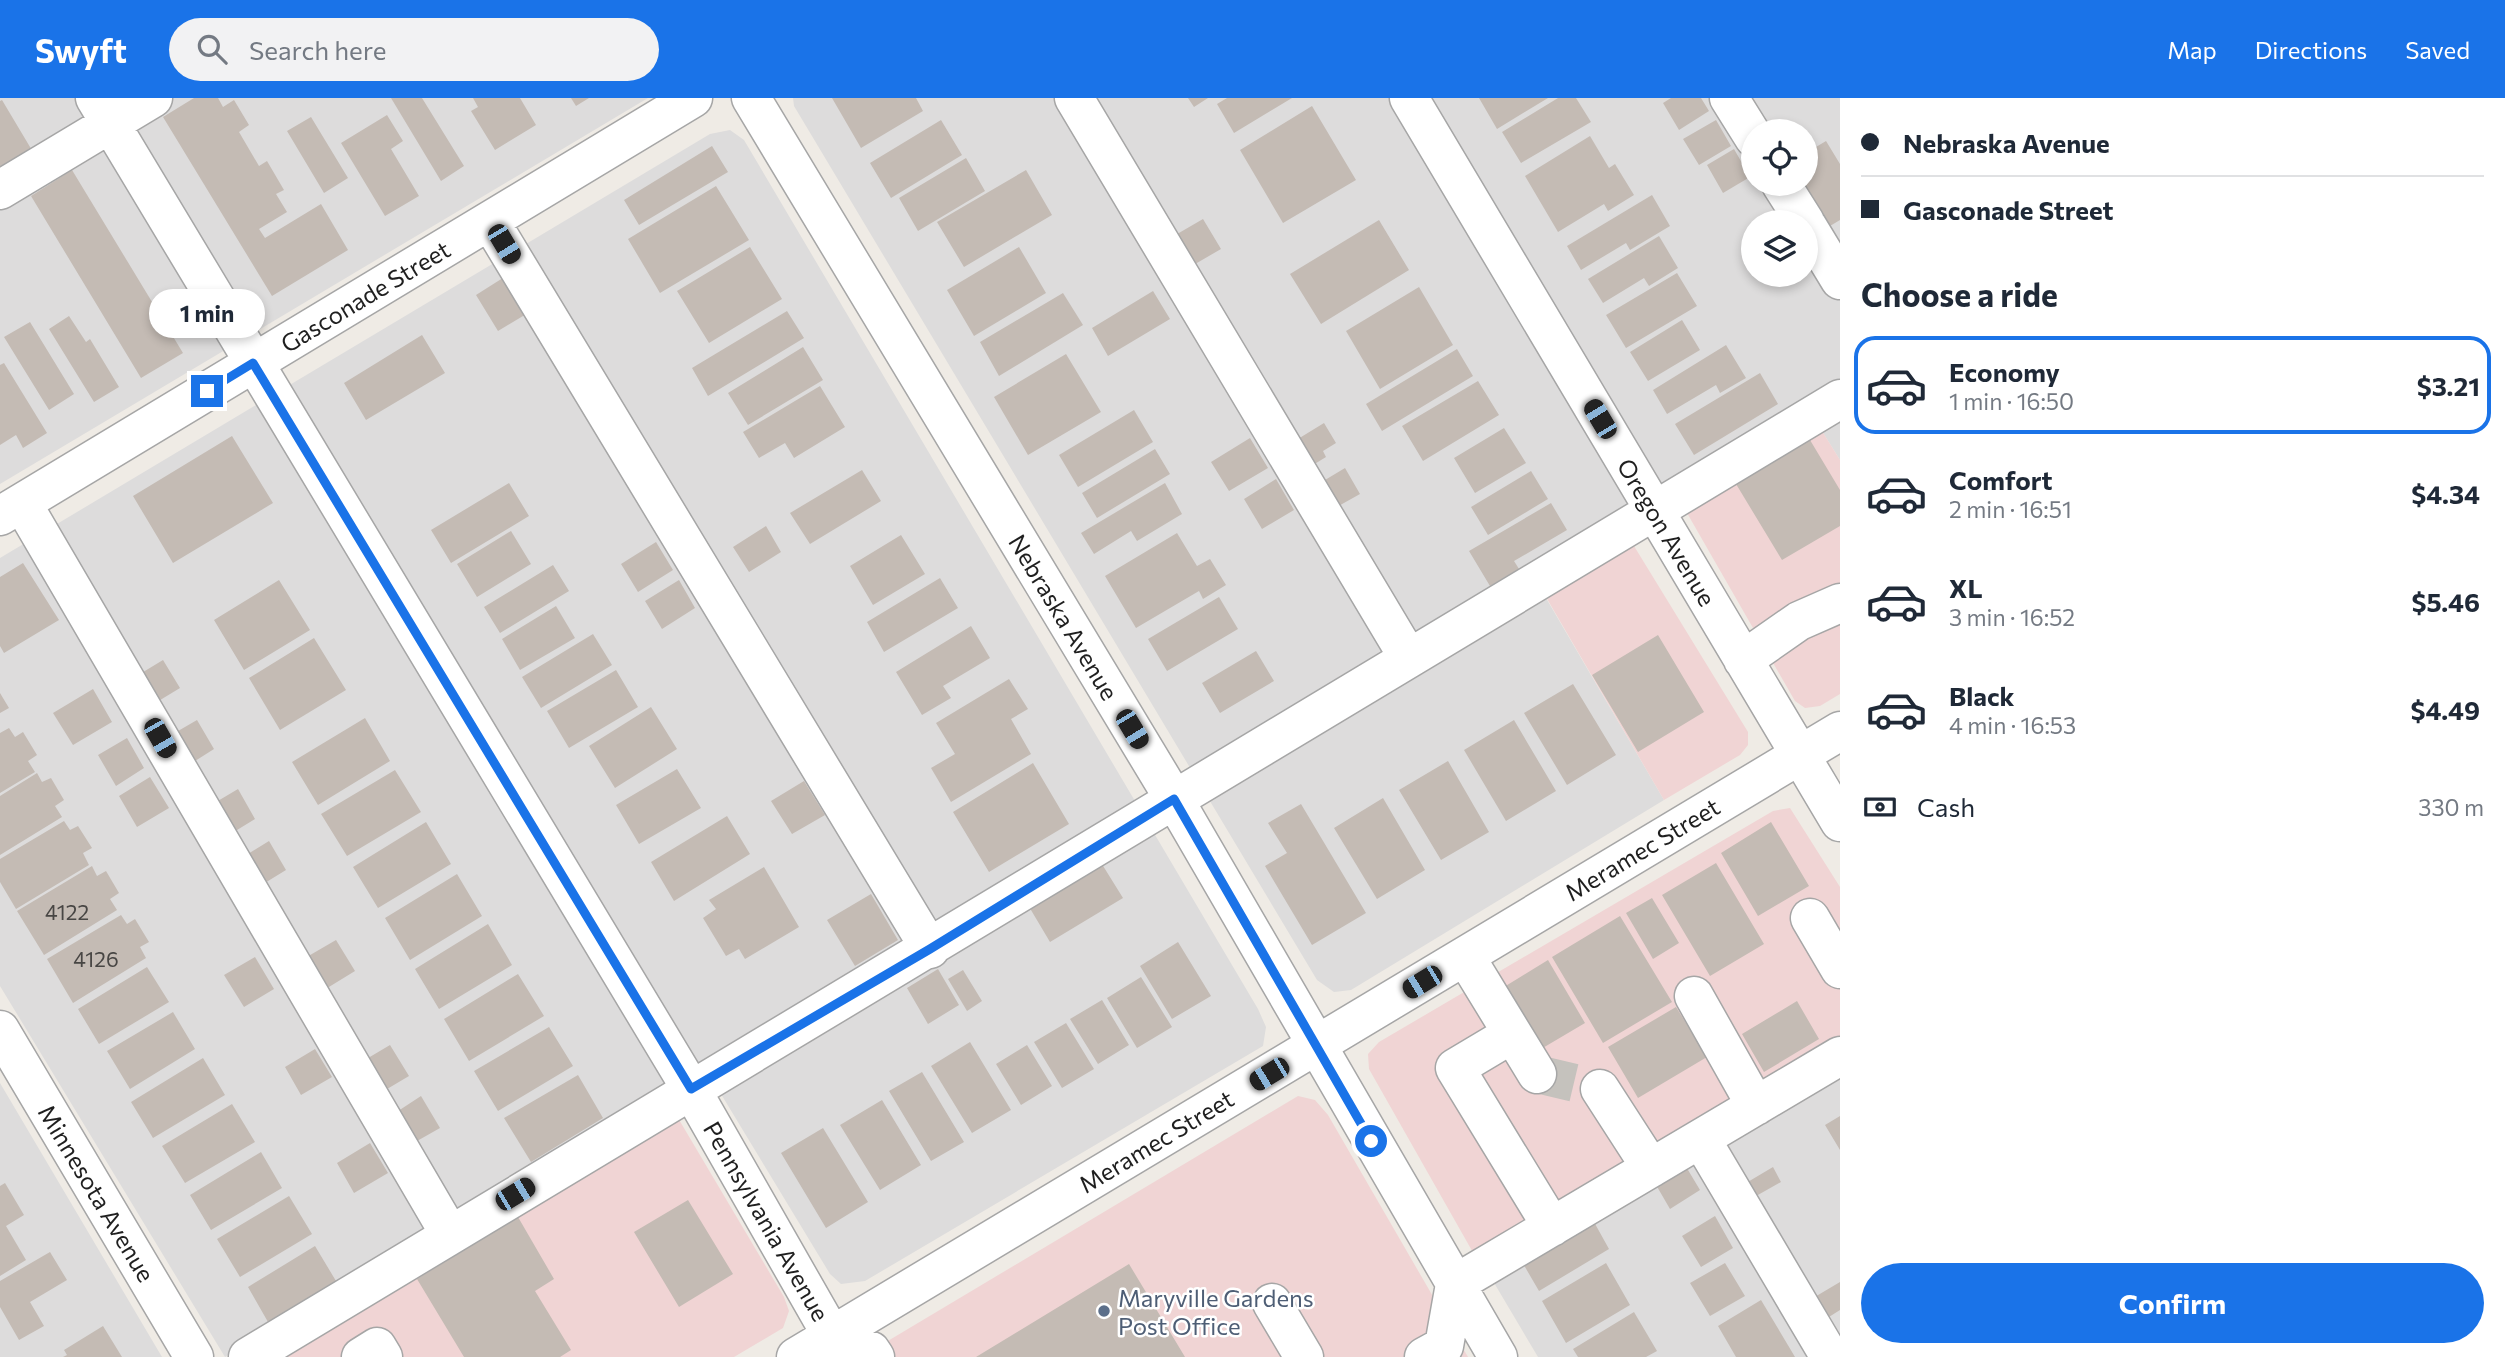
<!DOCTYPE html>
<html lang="en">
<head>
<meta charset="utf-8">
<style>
	:root { --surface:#fff; --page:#f2f2f3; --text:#1f2937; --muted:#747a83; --line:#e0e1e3; --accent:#1a73e8 }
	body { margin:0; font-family:Commissioner,sans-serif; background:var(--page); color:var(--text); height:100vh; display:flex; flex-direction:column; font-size:26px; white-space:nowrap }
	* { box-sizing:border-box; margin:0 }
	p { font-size:23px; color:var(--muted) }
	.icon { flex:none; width:38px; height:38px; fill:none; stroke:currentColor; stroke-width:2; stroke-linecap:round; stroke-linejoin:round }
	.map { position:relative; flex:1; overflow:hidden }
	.sheet { display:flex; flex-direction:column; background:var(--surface); width:665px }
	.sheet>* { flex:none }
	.banner { display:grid; align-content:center; height:154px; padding:0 21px; background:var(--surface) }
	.fabs { position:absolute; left:1741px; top:21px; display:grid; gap:14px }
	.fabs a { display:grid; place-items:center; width:77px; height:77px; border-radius:50%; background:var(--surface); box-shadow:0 4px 10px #0003; font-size:35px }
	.end { position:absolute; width:32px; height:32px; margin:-16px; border:9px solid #1a73e8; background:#fff; box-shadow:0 0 0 4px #fff }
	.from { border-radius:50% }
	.bubble { position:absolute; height:49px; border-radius:24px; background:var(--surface); box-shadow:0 4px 10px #0003; font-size:23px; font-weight:700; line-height:49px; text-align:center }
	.car { position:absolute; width:21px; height:42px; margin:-21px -10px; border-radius:9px; box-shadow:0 0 5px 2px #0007; background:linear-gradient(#222 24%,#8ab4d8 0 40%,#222 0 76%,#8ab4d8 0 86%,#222 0) }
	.banner b { display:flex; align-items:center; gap:24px; height:66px; font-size:26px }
	.banner b+b { border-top:2px solid var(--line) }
	.banner i { width:18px; height:18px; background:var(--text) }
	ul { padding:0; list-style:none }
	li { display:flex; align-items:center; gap:21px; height:98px; margin:0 14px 10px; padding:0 7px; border:4px solid transparent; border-radius:21px }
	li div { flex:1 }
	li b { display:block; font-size:26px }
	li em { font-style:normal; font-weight:700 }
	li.selected { border-color:var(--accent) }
	li>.icon { width:63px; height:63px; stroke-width:1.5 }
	h2 { padding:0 21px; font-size:32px; line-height:84px }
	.pay { display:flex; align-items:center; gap:18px; height:77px; padding:0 21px; font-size:26px }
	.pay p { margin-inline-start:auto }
	.button { display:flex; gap:14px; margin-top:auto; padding:14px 21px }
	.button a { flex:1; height:80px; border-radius:42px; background:var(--accent); color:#fff; font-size:28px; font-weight:700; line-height:80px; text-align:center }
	header { display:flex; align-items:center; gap:42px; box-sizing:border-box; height:98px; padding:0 35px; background:var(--accent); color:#fff }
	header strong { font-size:33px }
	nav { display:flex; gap:38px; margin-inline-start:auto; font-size:24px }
	.search { width:490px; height:63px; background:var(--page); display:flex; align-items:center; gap:18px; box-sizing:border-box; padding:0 24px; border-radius:38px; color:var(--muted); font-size:26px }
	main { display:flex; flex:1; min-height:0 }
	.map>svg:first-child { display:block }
	.residential { fill:#dddcdc; fill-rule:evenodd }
	.commercial { fill:#f0d4d4 }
	.building { fill:#c4bbb4 }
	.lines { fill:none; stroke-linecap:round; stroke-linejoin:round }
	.minor-tunnel { stroke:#c5c2bd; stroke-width:38; stroke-dasharray:38 19; stroke-linecap:butt }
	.minor-casing { stroke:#a6a6a6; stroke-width:41 }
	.minor { stroke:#fff; stroke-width:38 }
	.route { stroke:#1a73e8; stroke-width:9 }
	.service-dot { fill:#5c6f8a; stroke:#fff; stroke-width:2.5 }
	.labels { text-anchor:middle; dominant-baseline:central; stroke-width:5; stroke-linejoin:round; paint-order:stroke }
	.number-label { font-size:21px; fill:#484644 }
	.street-label { font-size:24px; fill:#1f1f1f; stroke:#fff }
	.service-label { font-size:24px; fill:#4e5e75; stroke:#fff; text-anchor:start }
</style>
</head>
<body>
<header>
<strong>Swyft</strong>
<div class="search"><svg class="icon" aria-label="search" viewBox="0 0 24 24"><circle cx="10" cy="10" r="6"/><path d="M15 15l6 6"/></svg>Search here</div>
<nav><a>Map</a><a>Directions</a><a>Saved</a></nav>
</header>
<main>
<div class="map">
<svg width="1840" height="1259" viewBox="0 0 1840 1259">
	<rect width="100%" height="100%" fill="#efebe5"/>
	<path class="residential" d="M0,0H648L0,386Z
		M793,0H1840V362L1805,306L1529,471L1664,702L1351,892L1334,894L1317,882L794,8ZM1754,33H1806V86H1754ZM1754,124H1806V177H1754Z
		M730,32L744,42L1258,911L1266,929L1263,948L865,1183L841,1186L830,1176L704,968L225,1259L0,888V460L710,36Z
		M1840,973V1259H1538L1490,1178Z
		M0,985L162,1259H0Z"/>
	<path class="commercial" d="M1822,333L1840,362V596L1820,608L1805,610L1795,603L1687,415Z
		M1634,448L1748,634V647L1740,657L1664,702L1546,499Z
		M1790,710L1840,789V943L1475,1158L1369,971L1368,956L1379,944L1773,713Z
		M1298,998L1315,1002L1328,1017L1468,1259H861Z
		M678,1020L784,1199L789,1213L783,1230L734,1259H280Z"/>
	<path class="building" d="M194,0H218L223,9L234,2L249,27L239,34L259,68L267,63L284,92L276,96L287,114L259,131L265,140L321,106L348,152L272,198L163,19Z
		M391,0H422L464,68L441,83Z
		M473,0H520L536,27L495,52L471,13L478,9Z
		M571,0H589L576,8Z
		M832,0H916L923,13L861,50Z
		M1188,0H1208L1194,9Z
		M1227,0H1292L1234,35L1217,6Z
		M1479,0H1548L1497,31Z
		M1558,0H1576L1591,24L1521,65L1502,34Z
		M1671,0H1701L1709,13L1679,32L1663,5Z
		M2,2L33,54L0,74V3Z
		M1312,8L1356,82L1283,125L1240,52Z
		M387,17L403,43L391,51L419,98L385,118L341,45Z
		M311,19L348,80L324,95L287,33Z
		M941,22L962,57L891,100L870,65Z
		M1716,22L1731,48L1699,67L1683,41Z
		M1590,38L1609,70L1615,66L1634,97L1608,113L1604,106L1558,134L1525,78Z
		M1826,43L1840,66V122L1825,131L1798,86H1806V55Z
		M712,48L728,74L639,127L624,102Z
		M1734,51L1750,79L1723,95L1707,67Z
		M966,60L985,93L918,133L899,100Z
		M72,72L183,255L141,280L31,98Z
		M1026,72L1052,117L964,169L937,124Z
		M716,88L749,142L660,195L628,141Z
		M1652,97L1670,128L1630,152L1626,145L1581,172L1567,148Z
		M1203,121L1221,151L1190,169L1172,139Z
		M1379,122L1409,172L1321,226L1290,176Z
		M1659,138L1678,170L1649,188L1644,180L1603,205L1588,181Z
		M750,149L782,201L709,245L677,193Z
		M1019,149L1046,195L974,238L947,192Z
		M1677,175L1697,208L1626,250L1606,217Z
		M506,178L528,215L498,233L476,197Z
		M1419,189L1453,247L1380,291L1346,233Z
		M1153,193L1170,221L1108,258L1092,230Z
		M1063,195L1083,227L999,278L980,244Z
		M787,213L804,240L708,298L692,270Z
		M69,218L86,244L90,241L119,289L94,304L49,231Z
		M1682,222L1700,252L1648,283L1630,254Z
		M30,224L74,296L49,312L4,239Z
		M422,237L445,275L366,322L344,285Z
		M1726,247L1746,280L1720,295L1716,287L1667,316L1653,292Z
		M803,249L823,282L748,327L728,295Z
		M1457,251L1473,278L1382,333L1366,306Z
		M1066,256L1101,314L1028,357L994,299Z
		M4,265L47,335L23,350L16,337L0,347V267Z
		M1760,275L1778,306L1694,357L1675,326Z
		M1478,283L1499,317L1423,363L1402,328Z
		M820,288L845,329L794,360L785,345L759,360L743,334Z
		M1134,312L1153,344L1078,389L1059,357Z
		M1324,325L1336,345L1323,353L1326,359L1308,370L1293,344Z
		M1504,330L1526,365L1475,395L1454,360Z
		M232,338L273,405L173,465L133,398Z
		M1250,340L1268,370L1229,393L1211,364Z
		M1810,342L1840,392V428L1782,462L1736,386Z
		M1155,351L1170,376L1097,420L1082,395Z
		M1345,370L1360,396L1335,410L1320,385Z
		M862,372L881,403L810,446L790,415Z
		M1531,373L1548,401L1488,437L1471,409Z
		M1276,381L1294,412L1262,431L1244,401Z
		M509,385L529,418L451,465L431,432Z
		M1165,385L1182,416L1137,443L1131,433L1094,456L1081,435Z
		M1551,405L1567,432L1514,463L1519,471L1490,488L1469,453Z
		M766,428L781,454L749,474L733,449Z
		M511,433L531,466L477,499L457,466Z
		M1177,435L1197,468L1210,461L1226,487L1203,501L1199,493L1136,530L1105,478Z
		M901,437L925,476L873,507L850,468Z
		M656,444L673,472L638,494L621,466Z
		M23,465L59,522L4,555L0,548V479Z
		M553,467L569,493L500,535L484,509Z
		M940,480L958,510L884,554L867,524Z
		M279,482L310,532L244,572L214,522Z
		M679,482L695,510L662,531L645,503Z
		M1219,499L1238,531L1167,573L1148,541Z
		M556,508L575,540L520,572L502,541Z
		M971,528L990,560L943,588L951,600L922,617L896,574Z
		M593,536L612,567L541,610L522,579Z
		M1658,537L1704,614L1638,654L1592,577Z
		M314,540L346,592L280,632L249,580Z
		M1256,553L1274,583L1220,615L1202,585Z
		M163,562L180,590L147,610L130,582Z
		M616,572L638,609L569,650L547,613Z
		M1009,581L1028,611L1011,621L1031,656L951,704L931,670L955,656L936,625Z
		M1573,586L1616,657L1567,687L1524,615Z
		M93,591L112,624L73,647L53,615Z
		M0,595L9,610L0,615Z
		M651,609L677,651L615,690L589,648Z
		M365,620L390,663L318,707L292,664Z
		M197,622L214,651L184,670L166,640Z
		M1514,622L1556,693L1506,723L1464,652Z
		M9,630L15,639L23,634L37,657L28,663L35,674L0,695V635Z
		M127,640L144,670L116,688L98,657Z
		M1448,663L1489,734L1441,762L1399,692Z
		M1033,665L1069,726L989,774L953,714Z
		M677,671L701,710L639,746L616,707Z
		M395,672L421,714L347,758L321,716Z
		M37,675L42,684L51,680L64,702L55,708L62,719L0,757V698Z
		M150,679L169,710L137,729L119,698Z
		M804,683L825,717L792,736L771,703Z
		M238,691L255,721L224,740L206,710Z
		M1383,700L1425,772L1377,801L1334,730Z
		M1301,706L1366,815L1312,847L1265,768L1287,755L1268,725Z
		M727,718L750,756L674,803L651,764Z
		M64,723L70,732L78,728L92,750L83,755L89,767L16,811L0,784V761Z
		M426,724L451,766L378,810L353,769Z
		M1771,724L1809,788L1758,818L1721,755Z
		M269,743L286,772L255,791L238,762Z
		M1100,763L1123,800L1050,844L1028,807Z
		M1716,765L1764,846L1710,878L1662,797Z
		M92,768L97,778L106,773L119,795L110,801L117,812L44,857L17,813Z
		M764,769L799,829L745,861L739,851L726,858L703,820L716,811L709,802Z
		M457,776L482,818L410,862L385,820Z
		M871,796L898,842L855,868L827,822Z
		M1652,800L1679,845L1653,861L1626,815Z
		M121,817L127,826L135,821L149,844L140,849L146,860L73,905L47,861Z
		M1620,818L1672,904L1603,945L1552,859Z
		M488,826L512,867L439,911L415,871Z
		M336,842L355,873L324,892L305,860Z
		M1178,844L1211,898L1172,921L1140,868Z
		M255,859L274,891L244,909L224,877Z
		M1548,862L1585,925L1541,951L1504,889Z
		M147,869L169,904L99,946L78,911Z
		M938,871L959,907L928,926L907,890Z
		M963,872L982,903L967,913L948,881Z
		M518,876L544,918L469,963L444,921Z
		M1141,879L1172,929L1137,950L1107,900Z
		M1102,902L1129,947L1098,966L1070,921Z
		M1797,903L1819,941L1764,974L1742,936Z
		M1676,909L1707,959L1638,1000L1608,949Z
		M173,914L195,951L130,991L107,953Z
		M1066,925L1094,971L1062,990L1034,944Z
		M549,929L573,968L498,1013L474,973Z
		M970,944L1011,1012L972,1035L931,968Z
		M390,947L409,978L377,997L358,966Z
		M1027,947L1052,988L1021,1007L996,966Z
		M315,951L332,979L301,997L285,969Z
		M203,960L225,997L153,1040L131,1004Z
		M922,974L964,1044L931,1063L889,993Z
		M578,977L603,1020L531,1064L504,1020Z
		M421,998L440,1030L410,1047L392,1017Z
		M882,1002L921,1067L880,1092L840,1027Z
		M232,1006L255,1044L185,1085L162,1048Z
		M1840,1018V1052L1825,1027Z
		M823,1030L868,1104L826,1130L781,1055Z
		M370,1045L388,1075L354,1095L337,1065Z
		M261,1054L282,1090L211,1132L190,1097Z
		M1682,1062L1700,1092L1670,1111L1652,1080Z
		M1773,1069L1781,1084L1749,1102L1741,1088Z
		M5,1085L24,1117L6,1128L26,1162L0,1178V1088Z
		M289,1098L312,1136L240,1179L217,1141Z
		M688,1102L733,1176L679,1209L634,1134Z
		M1589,1115L1609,1151L1539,1193L1518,1157Z
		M1715,1118L1733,1150L1701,1169L1682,1138Z
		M518,1119L554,1181L535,1193L571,1252L560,1259H464L417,1181Z
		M315,1148L336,1183L268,1224L248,1189Z
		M50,1154L67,1182L30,1204L44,1228L19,1242L0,1209V1183Z
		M1606,1165L1630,1207L1566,1245L1542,1203Z
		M1725,1165L1745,1198L1710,1218L1690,1185Z
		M1129,1166L1185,1259H976Z
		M1840,1184V1212L1821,1224L1808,1203Z
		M1761,1202L1795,1259H1736L1718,1228Z
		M1634,1214L1657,1253L1646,1259H1578L1573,1251Z
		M103,1228L122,1259H63L67,1257L64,1252Z"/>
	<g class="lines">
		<path class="minor-tunnel" d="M1537,976L1600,991"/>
		<defs>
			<path id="minor" d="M95,0L691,991L832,1238L871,1253L875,1259
				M751,0L1174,701L1498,1259
				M1074,0L1408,559
				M1409,0L1840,724
				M1729,0L1754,40
				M1781,86L1805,124
				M0,92L153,0
				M490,123L930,851
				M1806,126L1840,182
				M22,405L449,1135
				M0,418L693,0
				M1743,562L1799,523L1840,505
				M1810,820L1840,871
				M1465,858L1537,976
				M1694,898L1756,1008
				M0,932L194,1259
				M1512,936L1455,970L1552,1129
				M1600,991L1651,1070
				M1701,1041L1830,1259
				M1272,1205L1304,1259
				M248,1259L1840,301
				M361,1259L377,1249L383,1259
				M796,1259L1840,633
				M1424,1259L1444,1248L1455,1186L1840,958"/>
		</defs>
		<use href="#minor" class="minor-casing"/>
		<use href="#minor" class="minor"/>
	</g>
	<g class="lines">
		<path class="route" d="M207,293L253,265L691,991L930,851L1174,701L1371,1043"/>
	</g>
	<circle class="service-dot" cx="1104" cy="1213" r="7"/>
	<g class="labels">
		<g class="number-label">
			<text x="67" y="813">4122</text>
			<text x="96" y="860">4126</text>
		</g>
		<g class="street-label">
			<text transform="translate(365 198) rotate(-31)">Gasconade Street</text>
			<text transform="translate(1667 434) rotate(59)">Oregon Avenue</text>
			<text transform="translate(1064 519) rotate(59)">Nebraska Avenue</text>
			<text transform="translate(1642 751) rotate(-31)">Meramec Street</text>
			<text transform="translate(1156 1043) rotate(-31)">Meramec Street</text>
			<text transform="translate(97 1095) rotate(59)">Minnesota Avenue</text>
			<text transform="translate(767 1123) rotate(60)">Pennsylvania Avenue</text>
		</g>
		<g class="service-label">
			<text x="1118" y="1199">Maryville Gardens<tspan x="1118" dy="28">Post Office</tspan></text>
		</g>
	</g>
</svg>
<div class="fabs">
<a><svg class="icon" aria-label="locate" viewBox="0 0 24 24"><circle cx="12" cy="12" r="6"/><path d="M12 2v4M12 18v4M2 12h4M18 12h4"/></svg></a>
<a><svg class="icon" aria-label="layers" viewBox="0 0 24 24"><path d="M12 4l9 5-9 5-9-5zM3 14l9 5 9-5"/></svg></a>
</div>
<i class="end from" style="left:1371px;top:1043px"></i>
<i class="end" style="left:207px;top:293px"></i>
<div class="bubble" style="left:149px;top:191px;width:116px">1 min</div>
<i class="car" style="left:504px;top:146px;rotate:149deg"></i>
<i class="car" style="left:1600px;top:321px;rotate:329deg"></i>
<i class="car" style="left:1132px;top:631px;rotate:149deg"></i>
<i class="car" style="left:160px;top:640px;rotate:150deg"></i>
<i class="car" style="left:1422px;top:884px;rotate:239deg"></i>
<i class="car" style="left:1269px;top:976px;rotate:239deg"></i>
<i class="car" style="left:515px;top:1096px;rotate:59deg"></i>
</div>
<section class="sheet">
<div class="banner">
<b><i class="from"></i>Nebraska Avenue</b>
<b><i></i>Gasconade Street</b>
</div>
<h2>Choose a ride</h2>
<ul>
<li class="selected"><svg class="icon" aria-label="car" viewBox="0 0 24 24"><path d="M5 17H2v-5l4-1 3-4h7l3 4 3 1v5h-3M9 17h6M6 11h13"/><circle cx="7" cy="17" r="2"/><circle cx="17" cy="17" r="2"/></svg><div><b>Economy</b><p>1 min · 16:50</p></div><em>$3.21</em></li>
<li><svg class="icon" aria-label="car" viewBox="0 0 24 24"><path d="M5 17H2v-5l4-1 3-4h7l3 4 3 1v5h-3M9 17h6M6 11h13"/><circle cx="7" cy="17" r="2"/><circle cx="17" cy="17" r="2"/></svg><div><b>Comfort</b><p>2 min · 16:51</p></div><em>$4.34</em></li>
<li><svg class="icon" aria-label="car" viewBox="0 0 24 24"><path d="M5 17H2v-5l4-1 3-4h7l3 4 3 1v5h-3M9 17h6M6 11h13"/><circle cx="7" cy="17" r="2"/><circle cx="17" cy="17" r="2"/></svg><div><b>XL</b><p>3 min · 16:52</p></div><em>$5.46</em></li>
<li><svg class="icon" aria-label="car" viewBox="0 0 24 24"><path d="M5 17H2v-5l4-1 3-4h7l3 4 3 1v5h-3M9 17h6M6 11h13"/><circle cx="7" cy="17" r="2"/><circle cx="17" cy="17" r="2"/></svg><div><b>Black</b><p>4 min · 16:53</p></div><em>$4.49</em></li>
</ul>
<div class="pay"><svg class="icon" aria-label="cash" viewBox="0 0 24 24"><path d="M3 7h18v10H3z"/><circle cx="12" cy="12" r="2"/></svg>Cash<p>330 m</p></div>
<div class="button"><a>Confirm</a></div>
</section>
</main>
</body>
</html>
